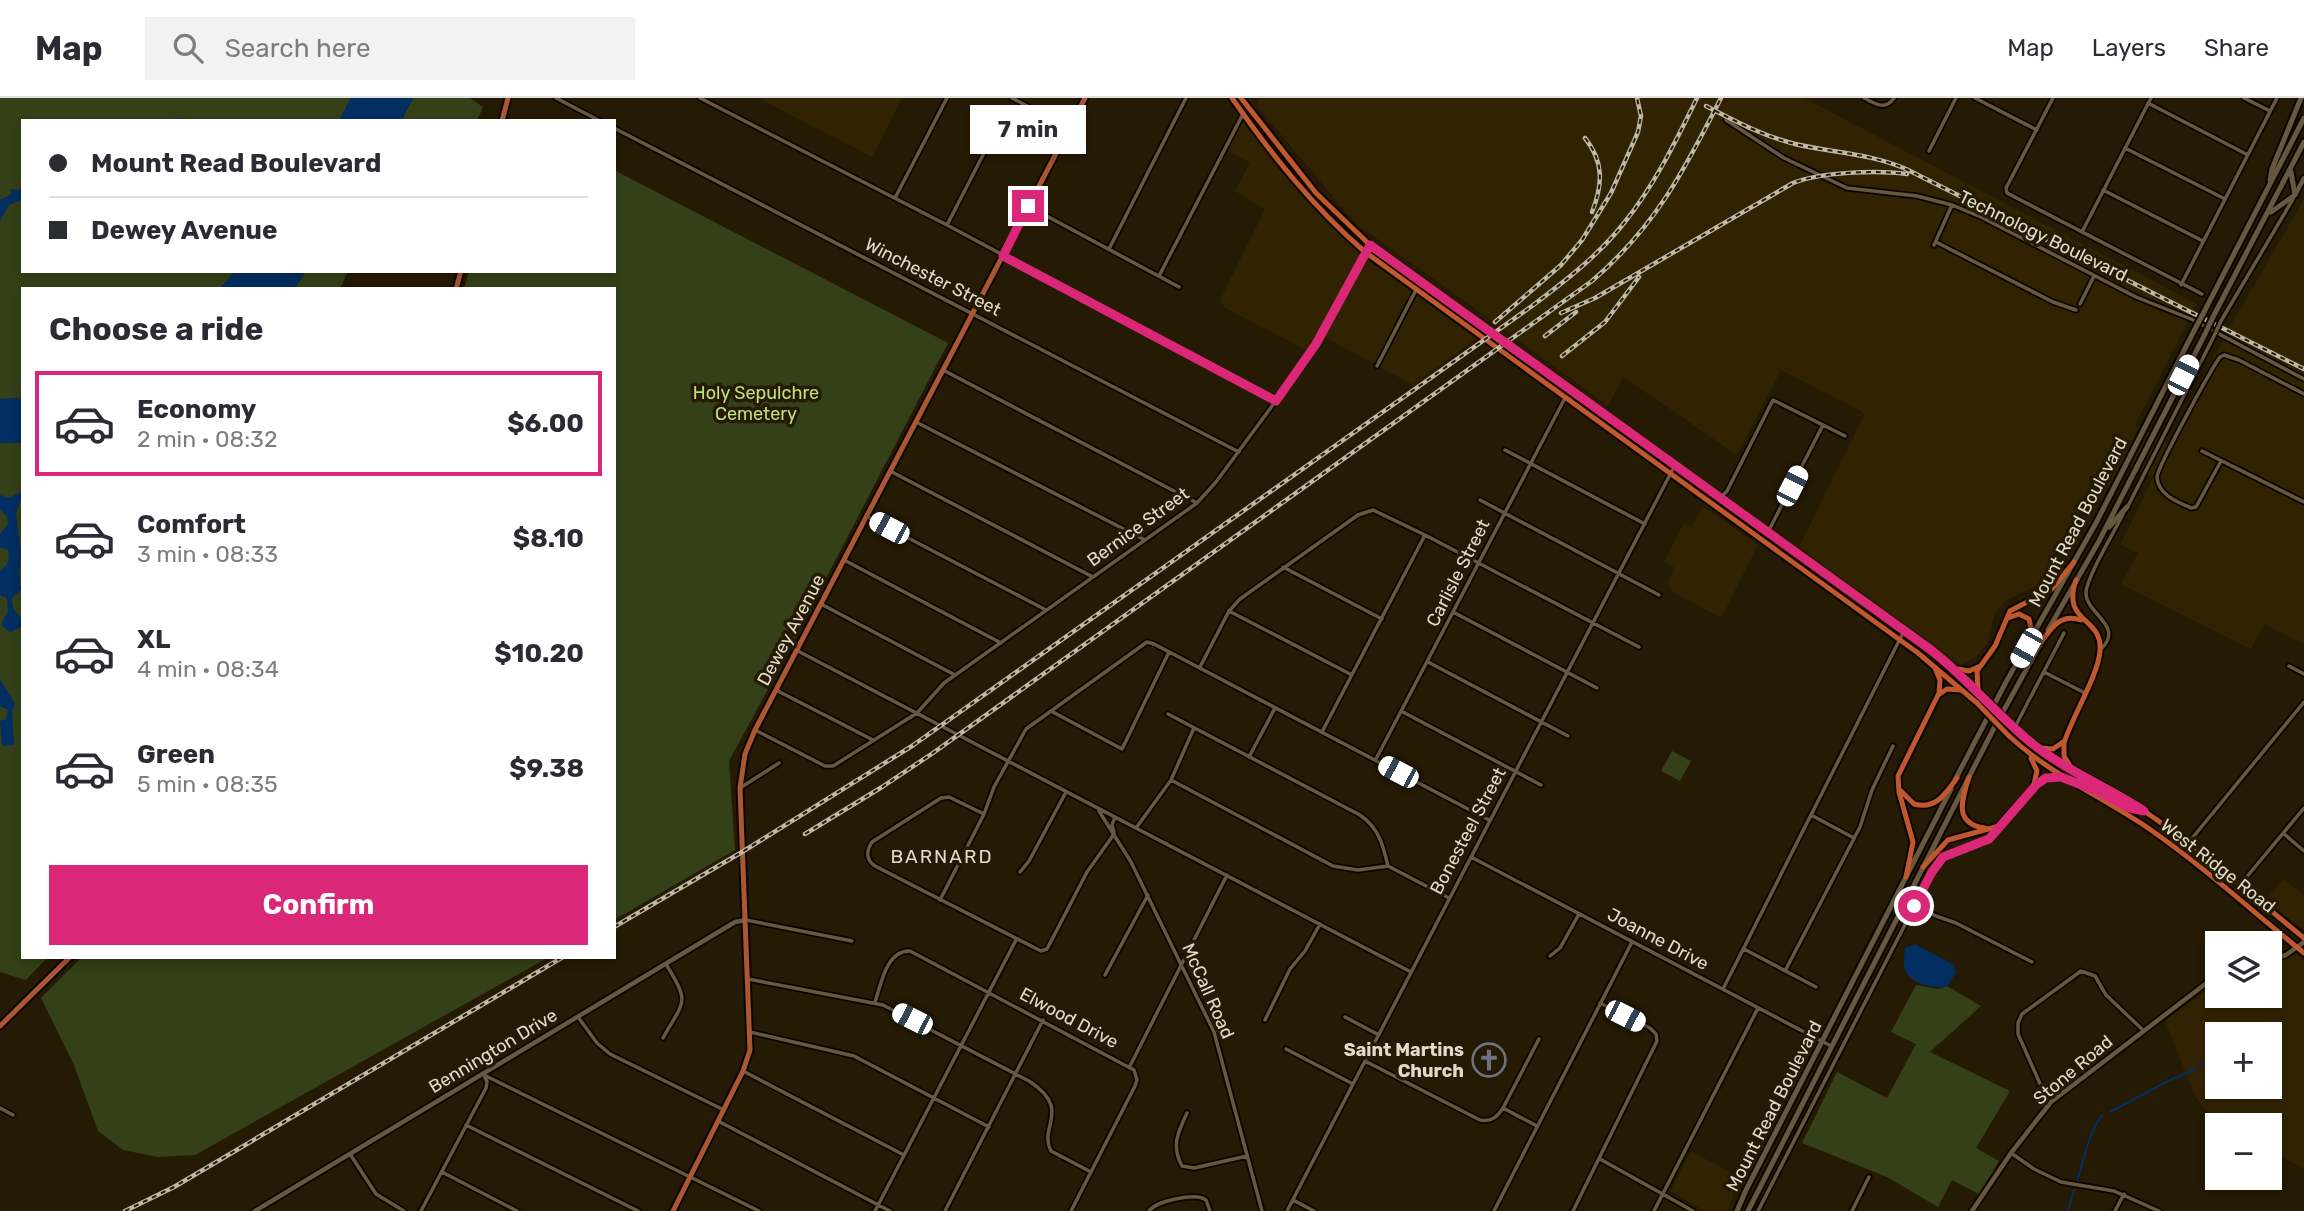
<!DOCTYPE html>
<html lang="en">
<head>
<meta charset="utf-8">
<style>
	:root { --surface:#fff; --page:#f2f2f3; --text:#2b2b33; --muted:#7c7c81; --line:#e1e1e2; --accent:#db2777 }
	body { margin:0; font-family:Rubik,sans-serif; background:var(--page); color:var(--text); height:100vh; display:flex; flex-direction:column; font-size:26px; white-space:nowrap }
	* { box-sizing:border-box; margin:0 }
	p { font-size:23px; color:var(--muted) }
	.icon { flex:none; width:38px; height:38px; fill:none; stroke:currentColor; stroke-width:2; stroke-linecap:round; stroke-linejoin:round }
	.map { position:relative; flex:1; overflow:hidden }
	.drawer { position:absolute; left:21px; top:189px; width:595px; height:672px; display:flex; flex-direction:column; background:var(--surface); border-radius:0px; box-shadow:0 4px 10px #0003 }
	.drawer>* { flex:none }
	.banner { position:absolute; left:21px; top:21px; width:595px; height:154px; border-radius:0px; box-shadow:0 4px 10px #0003; display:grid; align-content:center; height:154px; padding:0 28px; background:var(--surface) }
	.fabs { position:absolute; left:2205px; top:833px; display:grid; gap:14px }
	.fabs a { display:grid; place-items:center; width:77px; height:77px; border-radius:0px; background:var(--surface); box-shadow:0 4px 10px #0003; font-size:35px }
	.end { position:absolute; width:32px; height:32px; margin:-16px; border:9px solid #db2777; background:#fff; box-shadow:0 0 0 4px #fff }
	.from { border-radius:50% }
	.bubble { position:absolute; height:49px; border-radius:0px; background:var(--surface); box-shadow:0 4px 10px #0003; font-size:23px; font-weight:700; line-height:49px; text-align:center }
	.car { position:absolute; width:21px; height:42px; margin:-21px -10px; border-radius:9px; box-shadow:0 0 5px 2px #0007; background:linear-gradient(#fff 24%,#345 0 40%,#fff 0 76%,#345 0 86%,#fff 0) }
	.banner b { display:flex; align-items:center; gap:24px; height:66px; font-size:26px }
	.banner b+b { border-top:2px solid var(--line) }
	.banner i { width:18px; height:18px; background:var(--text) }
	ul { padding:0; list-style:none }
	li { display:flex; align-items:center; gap:21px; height:105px; margin:0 14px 10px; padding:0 14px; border:4px solid transparent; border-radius:0px }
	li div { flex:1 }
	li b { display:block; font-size:26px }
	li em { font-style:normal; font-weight:700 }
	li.on { border-color:var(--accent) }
	li>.icon { width:63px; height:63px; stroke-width:1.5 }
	h2 { padding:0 28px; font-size:32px; line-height:84px }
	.primary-button { display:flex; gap:14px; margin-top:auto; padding:14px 28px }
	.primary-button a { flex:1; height:80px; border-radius:0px; background:var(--accent); color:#fff; font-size:28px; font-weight:700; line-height:80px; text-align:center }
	header { display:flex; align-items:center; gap:42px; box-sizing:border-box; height:98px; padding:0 35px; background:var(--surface); border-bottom:2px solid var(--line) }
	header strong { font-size:33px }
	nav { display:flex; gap:38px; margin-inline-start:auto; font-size:24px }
	.search { width:490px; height:63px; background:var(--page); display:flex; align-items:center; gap:18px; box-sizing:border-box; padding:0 24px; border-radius:0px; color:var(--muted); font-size:26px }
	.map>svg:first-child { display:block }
	.built { fill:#312302; fill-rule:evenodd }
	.green { fill:#344018 }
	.water { fill:#022e62 }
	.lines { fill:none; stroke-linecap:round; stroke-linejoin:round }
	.stream { stroke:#022e62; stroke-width:2 }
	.minor-casing { stroke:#0e0500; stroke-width:7 }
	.tertiary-casing { stroke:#0e0500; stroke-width:8 }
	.secondary-casing { stroke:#0e0500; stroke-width:9 }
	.primary-casing { stroke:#0e0500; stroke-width:9 }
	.trunk-casing { stroke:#0e0500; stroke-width:9 }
	.minor { stroke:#66593f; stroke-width:3.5 }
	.tertiary { stroke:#66593f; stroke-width:4.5 }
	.secondary { stroke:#66593f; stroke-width:5 }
	.primary { stroke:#a95833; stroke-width:5 }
	.trunk { stroke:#bf582f; stroke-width:5 }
	.rail-casing { stroke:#bfb7a7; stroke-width:4.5 }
	.rail { stroke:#251a03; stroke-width:2; stroke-dasharray:5; stroke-linecap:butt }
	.minor-bridge-casing { stroke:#0e0500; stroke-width:7; stroke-linecap:butt }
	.secondary-bridge-casing { stroke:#0e0500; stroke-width:9; stroke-linecap:butt }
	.trunk-bridge-casing { stroke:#0e0500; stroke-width:9; stroke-linecap:butt }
	.minor-bridge { stroke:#66593f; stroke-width:3.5 }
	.secondary-bridge { stroke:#66593f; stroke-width:5 }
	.trunk-bridge { stroke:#bf582f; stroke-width:5 }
	.route { stroke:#db2777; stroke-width:9 }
	.labels { text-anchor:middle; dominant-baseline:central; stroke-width:7; stroke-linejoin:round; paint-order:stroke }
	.street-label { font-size:18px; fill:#e2dbcc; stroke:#251a03 }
	.park-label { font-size:18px; fill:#c0e07a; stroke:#251a03 }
	.poi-label { font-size:18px; font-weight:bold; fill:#e2dbcc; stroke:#251a03; text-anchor:end }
	.neighbourhood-label { font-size:19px; letter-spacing:2px; fill:#e2dbcc; stroke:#251a03 }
</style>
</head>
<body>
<header>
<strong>Map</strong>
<div class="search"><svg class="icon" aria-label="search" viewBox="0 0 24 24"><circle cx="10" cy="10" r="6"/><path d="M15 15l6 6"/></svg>Search here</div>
<nav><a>Map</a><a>Layers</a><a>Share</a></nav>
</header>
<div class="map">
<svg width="2304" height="1113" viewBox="0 0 2304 1113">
	<rect width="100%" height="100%" fill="#251a03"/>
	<path class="built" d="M758,0H902L872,59Z
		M1261,0H1804L2197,206L2135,327L2169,345L2231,227L2304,101V546L2264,526L2251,551L2121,486L2138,455L2120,447L2153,380L2123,364L2064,465L2048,482L2007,502L1995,515L1988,544L1975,560L1962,567L1799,449L1864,317L1861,313L1781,272L1737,357L1623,279L1608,308L1451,193L1356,126L1256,7Z
		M1243,16L1336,129L1480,238L1413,287L1319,236L1309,254L1224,209L1220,202L1265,111L1235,93L1250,65L1225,51Z
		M1703,408L1758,447L1721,520L1671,493L1668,485L1674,469L1664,464L1684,425L1691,429Z
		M2284,781L2304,797V832L2265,802Z
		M2297,856L2304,863V1071L2270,1053V1027L2217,1026L2195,998L2165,923L2217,885V898H2270V865ZM2270,936V989H2217V936Z
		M1691,1053L1739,1079L1728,1113H1705L1670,1093Z"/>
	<path class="green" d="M0,0H351L339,23H23V173H236L219,191H23V300L0,301Z
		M413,0H470L483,9L477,23H401Z
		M614,72L948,245L779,571L729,663L735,752L614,822V191H464L469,173H614Z
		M306,173H348L340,191H294Z
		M0,345H23V859H48L26,882L0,874Z
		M1672,653L1691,663L1680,683L1661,673Z
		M82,859H549L195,1057L158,1059L123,1052L98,1033L74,967L41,900Z
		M1916,887L1938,891L1947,888L1981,908L1930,954L2010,993L1976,1050L1999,1063L1979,1096L1952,1082L1938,1109L1887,1079L1802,1045L1837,974L1887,1000L1916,946L1891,934Z"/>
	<path class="water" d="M351,0H413L401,23H339Z
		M10,91L23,92V101L9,107L0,123V102L12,96Z
		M236,173H306L294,191H219Z
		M23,300V345H0V301Z
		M17,395L23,396L16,415L21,456L19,475L21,492L12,500C12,512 15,513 23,522V528L10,534L1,527L8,513L7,500L0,497V473L7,467L9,457L8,452L0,449V436L8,426L7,419L0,411V397L10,400Z
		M0,581L15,606L12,614L14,647L2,648L0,623L6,621L8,612L0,608Z
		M1915,846L1954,867L1956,875L1947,888C1934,892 1906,885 1904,868C1903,862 1905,855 1905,850Z"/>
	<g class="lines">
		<path class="stream" d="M158,23L181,21
			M2248,936L2256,930
			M2200,968L2217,957
			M2110,1014L2170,982L2196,971
			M2076,1087C2082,1069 2090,1028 2103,1017
			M2068,1113L2074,1092"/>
		<defs>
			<path id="minor" d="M556,0L600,23
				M700,0L947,127L1276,303
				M1012,0L1069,30
				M1864,0C1876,6 1885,13 1894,0
				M1975,0L2037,32
				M2053,0L2006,90L2007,95L2202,196
				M2244,0L2270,13
				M2148,5L2248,57
				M1726,22L1784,60L1847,90L1917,98L1952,107L1981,119L2136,199L2191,221L2304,281
				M614,30L1239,354
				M2125,50L2225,101
				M1929,53L1956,0
				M2103,92L2203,143
				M895,100L947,0
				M1028,108L1179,189
				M947,127L1001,22
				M2082,134L2151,0
				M1936,144L2053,204L2076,212
				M1934,147L1952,107
				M1109,151L1186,0
				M1159,178L1243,16
				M2181,187L2277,0
				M2080,206L2094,178
				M2221,223L2293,101
				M1377,268L1416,192
				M943,272L1197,405
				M916,324L1145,442
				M1505,352L1645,426
				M2202,353L2304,404
				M2221,363L2196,409L2191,410C2178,404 2158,397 2157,379C2157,370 2211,271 2220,259L2224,257L2239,262L2304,296
				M890,373L1093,479
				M1720,400L1727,393L1773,302L1845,338
				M1480,402L1659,497
				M2127,410L2213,240
				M866,418L1046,512
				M1768,434L1823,327
				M844,462L1001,545
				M1283,469L1382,521
				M821,506L955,577
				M1229,513L1352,577
				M1453,514L1597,590
				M2101,551C2125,528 2086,516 2086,495C2086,480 2115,433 2123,416
				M796,552L1411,874
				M1428,564L1568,638
				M2289,568L2304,576
				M1200,569L1229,513L1240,501L1358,417L1373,412L1425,437L1639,549
				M2044,574L2085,595
				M776,592L873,642
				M1051,613L1122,651L1169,554
				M1401,613L1541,687
				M1168,616L1360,717C1379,730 1383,747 1388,768L1449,800
				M2015,629L2064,535
				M755,632L825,668H833L917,615L944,585L1197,405L1216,384L1309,258L1370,147
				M1322,634L1425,437
				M1249,659L1275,610
				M1376,661L1565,300
				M1171,682L1333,768L1358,772L1388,768
				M740,690L779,665
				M1099,713L1131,764L1214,934L1262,1113
				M984,716L949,699L941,700L872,744C866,753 866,762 875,768L1041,853L1047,851L1087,774L1114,736
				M1811,717L1854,740
				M1136,730L1171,682L1194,630
				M1114,734L1112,727L1115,719
				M2283,735L2304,753
				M2189,744L2304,604
				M1471,759L1831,948
				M1020,774L1029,763L1066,694
				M2240,787L2304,710
				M940,802L984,716L994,689L1026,631L1147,544L1154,546L1489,722
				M1914,808L1936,818L1956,825L2032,864
				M746,822L852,843
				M1744,851L1816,889
				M1550,858L1560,850L1579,816
				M1785,873L1860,729L1872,692L1893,648
				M1105,877L1148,797
				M748,881L883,907L1029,983C1073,1012 1038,1028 1051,1053L1091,1074
				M1723,891L1904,533
				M875,904C881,887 886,852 910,853L1134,972L1137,982L1135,988L1071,1113
				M578,919L597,945L610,956L724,1012
				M1345,919L1379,937
				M1265,922L1290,871L1305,853L1320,826
				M750,934L854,958L989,1029
				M663,940C685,901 690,906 666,866
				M1286,951L1353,986
				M1365,963L1480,1022C1492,1024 1497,1019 1503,1010L1539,941
				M1130,968L1227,777
				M743,973L904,1057
				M482,976L759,1113
				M2049,1006L2018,936V925L2022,916L2081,873L2095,878L2106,897L2144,933
				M0,1010L13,1017
				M1503,1010L1537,1028
				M1187,1015C1178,1034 1171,1048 1182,1068L1194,1070L1247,1058
				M718,1023L890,1113
				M466,1027L638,1113
				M2011,1055L2034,1071L2061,1084L2114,1093L2159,1113
				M350,1056L376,1096L404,1113
				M1600,1061L1693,1113
				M442,1074L517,1113
				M1293,1102L1314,1113
				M421,1113L486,990L487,984L484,977
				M875,1113L1016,842
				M945,1113L1043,922
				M1149,1113C1156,1103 1196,1094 1206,1102L1210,1113
				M1287,1113L1675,367
				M1494,1113L1632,844
				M1573,1113L1657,943L1656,936L1650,930L1600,905
				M1654,1113L1758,910
				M1758,1113L1932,774C1936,768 1940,761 1946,757C1963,746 1992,751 1999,728
				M1852,1113L1869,1079
				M2115,1113L2124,1096"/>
			<path id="tertiary" d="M2295,97L2304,80
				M2270,862L2286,857L2304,844
				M255,1113L735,824L746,822
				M1972,1113L2011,1055L2051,1004L2217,877"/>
			<path id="secondary" d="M2270,82L2272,71L2301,0
				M2271,114L2295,97L2291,74
				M2204,214L2304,20
				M2213,219L2304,44
				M2109,429L2127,409
				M2048,532L2099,443L2205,236
				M1955,682L2006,584L2096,425L2195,231
				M1737,1113L1746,1092L1951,691
				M1748,1113L1993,632L2043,541"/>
			<path id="primary" d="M502,23L508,0
				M456,191L461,173
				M0,928L70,859
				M673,1113L743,973L750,952L740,690L745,656L755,632L1085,0"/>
			<path id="trunk" d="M1232,0C1271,56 1313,109 1365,154L1918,555L1977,605
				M1241,0L1316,95L1370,147L1927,549L1982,597
				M2008,520L2019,516L2029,521L2031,530L2026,550
				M2041,544C2052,529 2061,515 2081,522
				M1958,571L1969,573L1978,569
				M1978,591L1977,573L1995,548L2010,513L2052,491L2074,464
				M1938,597L1947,591L1961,592
				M2013,629C2052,666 2101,683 2144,713C2201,751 2251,797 2304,840
				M2009,638C2050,676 2102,699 2148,730C2203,768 2252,813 2304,855
				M2041,650L2053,651L2063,644
				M2031,660L2037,673L2034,686
				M2072,671L2064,658V645C2072,619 2098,578 2100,553C2103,518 2061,526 2076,482
				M1969,679C1962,701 1953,726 1985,730
				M2089,690L2130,711L2144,713
				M1901,693L1914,706C1936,712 1945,696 1957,680
				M1923,769L1948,742L1999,728L2039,684L2049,679L2063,680
				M1906,779L1913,744L1899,694L1898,678L1939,595L1940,582L1935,570"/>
		</defs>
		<use href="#minor" class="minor-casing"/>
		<use href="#tertiary" class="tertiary-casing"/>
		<use href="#secondary" class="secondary-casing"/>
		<use href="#primary" class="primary-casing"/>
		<use href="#trunk" class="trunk-casing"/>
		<use href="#minor" class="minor"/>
		<use href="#tertiary" class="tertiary"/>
		<use href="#secondary" class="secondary"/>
		<use href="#primary" class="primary"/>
		<use href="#trunk" class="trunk"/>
		<defs>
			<path id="rail" d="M1706,8C1735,23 1763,38 1795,46C1834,55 1869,55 1906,71L2304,271
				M1585,40C1604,64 1603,86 1592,114
				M1561,215L1595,200L1793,85C1820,74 1877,72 1907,76
				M1495,224L1561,167L1582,142L1611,95L1638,34L1641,18L1637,0
				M1545,238L1576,214
				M1562,258L1605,224L1639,179
				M805,736L882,689L933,655L1592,183C1655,129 1684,73 1721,0
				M614,829L742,754L912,648L1532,208C1565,183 1598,158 1624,125C1654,88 1676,43 1697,0
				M125,1113L174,1089L563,859"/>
		</defs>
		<use href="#rail" class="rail-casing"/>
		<use href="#rail" class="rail"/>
		<defs>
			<path id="minor-bridge" d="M2213,240L2221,223"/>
			<path id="secondary-bridge" d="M2195,231L2204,214
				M2205,236L2213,219"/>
			<path id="trunk-bridge" d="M1982,597L2013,629
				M1977,605L2009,638"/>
		</defs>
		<use href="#minor-bridge" class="minor-bridge-casing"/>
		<use href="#secondary-bridge" class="secondary-bridge-casing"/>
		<use href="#trunk-bridge" class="trunk-bridge-casing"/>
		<use href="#minor-bridge" class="minor-bridge"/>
		<use href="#secondary-bridge" class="secondary-bridge"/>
		<use href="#trunk-bridge" class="trunk-bridge"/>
	</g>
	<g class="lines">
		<path class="route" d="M1028,108L1003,158L1276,303L1316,246L1370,147L1927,549C1966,578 1996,617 2034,647C2067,673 2108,689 2144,713L2130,710L2097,693L2061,679L2046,680L2037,686L1989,741L1943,759L1932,774L1914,808"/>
	</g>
	<defs>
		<symbol id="church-ring" viewBox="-11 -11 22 22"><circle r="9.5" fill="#251a03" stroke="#6b7280" stroke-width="1.5"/><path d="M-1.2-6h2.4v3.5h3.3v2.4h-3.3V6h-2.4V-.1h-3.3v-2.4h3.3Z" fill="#6b7280"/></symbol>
	</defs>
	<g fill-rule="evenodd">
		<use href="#church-ring" x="1470" y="943" width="38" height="38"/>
	</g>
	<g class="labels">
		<g class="street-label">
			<text transform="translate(2043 138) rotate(26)">Technology Boulevard</text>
			<text transform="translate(933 179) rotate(27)">Winchester Street</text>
			<text transform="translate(2078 424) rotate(-62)">Mount Read Boulevard</text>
			<text transform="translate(1138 429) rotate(-36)">Bernice Street</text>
			<text transform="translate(1458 475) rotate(-63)">Carlisle Street</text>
			<text transform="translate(791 532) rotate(-62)">Dewey Avenue</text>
			<text transform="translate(1468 733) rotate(-62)">Bonesteel Street</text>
			<text transform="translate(2218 768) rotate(38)">West Ridge Road</text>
			<text transform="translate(1658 841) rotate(28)">Joanne Drive</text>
			<text transform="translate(1208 893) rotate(66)">McCall Road</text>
			<text transform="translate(1069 920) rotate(28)">Elwood Drive</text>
			<text transform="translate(493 953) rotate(-31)">Bennington Drive</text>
			<text transform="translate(2073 972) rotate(-40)">Stone Road</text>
			<text transform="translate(1774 1008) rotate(-63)">Mount Read Boulevard</text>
		</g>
		<g class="park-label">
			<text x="756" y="295">Holy Sepulchre<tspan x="756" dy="21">Cemetery</tspan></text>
		</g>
		<g class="poi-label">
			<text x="1464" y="952">Saint Martins<tspan x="1464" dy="21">Church</tspan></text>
		</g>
		<g class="neighbourhood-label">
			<text x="942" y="758">BARNARD</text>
		</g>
	</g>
</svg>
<div class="fabs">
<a><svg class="icon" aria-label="layers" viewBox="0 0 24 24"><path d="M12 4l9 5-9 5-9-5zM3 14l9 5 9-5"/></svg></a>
<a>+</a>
<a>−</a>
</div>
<i class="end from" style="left:1914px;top:808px"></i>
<i class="end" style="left:1028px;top:108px"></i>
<div class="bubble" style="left:970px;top:7px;width:116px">7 min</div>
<i class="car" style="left:2183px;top:277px;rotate:27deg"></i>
<i class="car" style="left:1792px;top:388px;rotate:27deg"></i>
<i class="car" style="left:889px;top:430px;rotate:298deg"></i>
<i class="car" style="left:2026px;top:550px;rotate:209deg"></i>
<i class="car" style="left:1398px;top:674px;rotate:298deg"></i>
<i class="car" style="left:1625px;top:918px;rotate:117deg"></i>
<i class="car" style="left:912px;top:921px;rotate:297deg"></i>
<div class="banner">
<b><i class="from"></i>Mount Read Boulevard</b>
<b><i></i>Dewey Avenue</b>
</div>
<section class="drawer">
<h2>Choose a ride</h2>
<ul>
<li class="on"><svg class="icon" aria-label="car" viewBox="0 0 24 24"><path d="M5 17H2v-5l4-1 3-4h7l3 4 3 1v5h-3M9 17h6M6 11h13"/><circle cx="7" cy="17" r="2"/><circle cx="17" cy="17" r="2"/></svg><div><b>Economy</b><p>2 min · 08:32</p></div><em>$6.00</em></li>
<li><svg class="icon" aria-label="car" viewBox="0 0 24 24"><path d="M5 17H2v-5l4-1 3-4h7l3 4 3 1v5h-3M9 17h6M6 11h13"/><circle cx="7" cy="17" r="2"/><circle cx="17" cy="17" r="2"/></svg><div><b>Comfort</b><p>3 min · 08:33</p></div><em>$8.10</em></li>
<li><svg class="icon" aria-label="car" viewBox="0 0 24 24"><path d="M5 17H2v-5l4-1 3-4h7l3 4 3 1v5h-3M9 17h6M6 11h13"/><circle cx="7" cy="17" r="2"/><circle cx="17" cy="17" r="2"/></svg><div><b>XL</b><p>4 min · 08:34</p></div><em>$10.20</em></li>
<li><svg class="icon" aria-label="car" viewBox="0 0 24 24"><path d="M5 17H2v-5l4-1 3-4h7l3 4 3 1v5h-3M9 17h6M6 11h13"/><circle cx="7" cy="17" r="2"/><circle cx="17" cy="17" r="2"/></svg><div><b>Green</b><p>5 min · 08:35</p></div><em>$9.38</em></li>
</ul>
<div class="primary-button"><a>Confirm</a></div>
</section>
</div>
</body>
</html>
